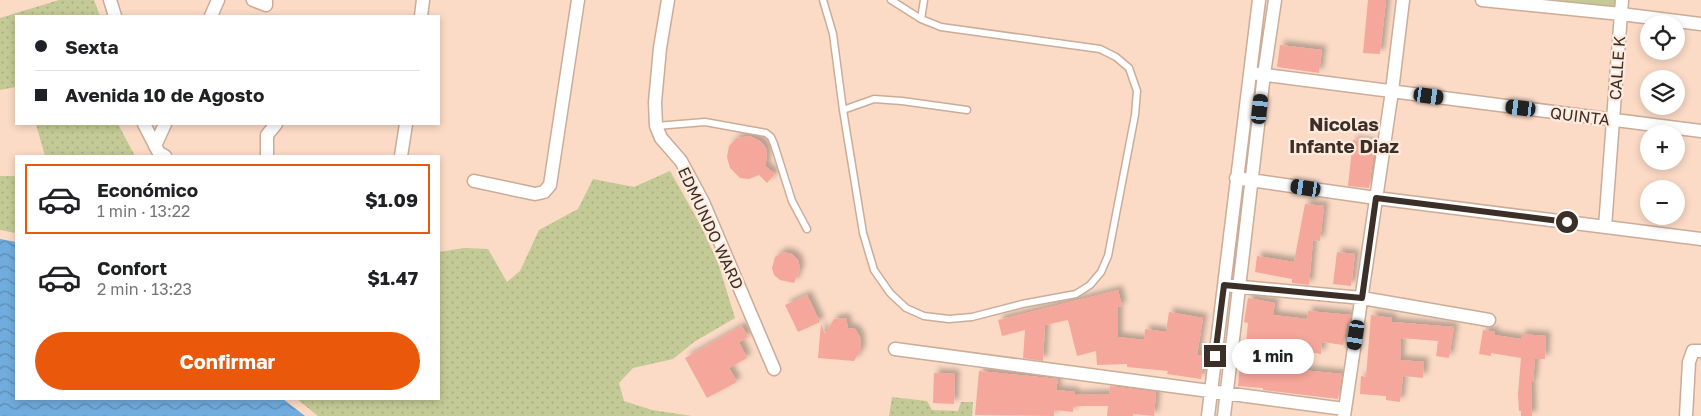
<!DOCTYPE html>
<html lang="es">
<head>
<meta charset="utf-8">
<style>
	:root { --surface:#fff; --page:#f2f2f2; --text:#202124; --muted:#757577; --line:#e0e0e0; --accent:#ea580c }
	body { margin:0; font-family:"Golos Text",sans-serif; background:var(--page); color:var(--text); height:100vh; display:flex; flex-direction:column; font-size:19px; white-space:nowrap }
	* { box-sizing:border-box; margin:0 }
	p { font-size:16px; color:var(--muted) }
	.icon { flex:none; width:28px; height:28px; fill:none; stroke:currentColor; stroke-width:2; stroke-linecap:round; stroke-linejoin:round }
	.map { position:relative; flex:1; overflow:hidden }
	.details { position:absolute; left:15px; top:155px; width:425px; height:245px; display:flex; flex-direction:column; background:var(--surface); border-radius:0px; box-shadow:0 2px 8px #0003 }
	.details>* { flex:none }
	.banner { position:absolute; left:15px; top:15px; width:425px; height:110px; border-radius:0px; box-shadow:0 2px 8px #0003; display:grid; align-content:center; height:110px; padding:0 20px; background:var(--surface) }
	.tools { position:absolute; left:1640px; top:15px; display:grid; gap:10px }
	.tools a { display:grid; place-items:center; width:45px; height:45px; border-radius:50%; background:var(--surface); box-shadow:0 2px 8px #0003; font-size:25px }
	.end { position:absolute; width:22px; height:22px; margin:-11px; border:6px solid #3c2f27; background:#fff; box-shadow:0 0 0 2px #fff }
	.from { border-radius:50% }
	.bubble { position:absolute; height:35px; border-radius:18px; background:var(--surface); box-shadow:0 2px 8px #0003; font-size:16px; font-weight:700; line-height:35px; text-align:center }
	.car { position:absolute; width:15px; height:30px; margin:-15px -8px; border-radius:6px; box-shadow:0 0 4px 1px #0007; background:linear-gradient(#222 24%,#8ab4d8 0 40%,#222 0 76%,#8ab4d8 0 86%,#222 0) }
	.banner b { display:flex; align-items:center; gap:18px; height:48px; font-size:19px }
	.banner b+b { border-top:1px solid var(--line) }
	.banner i { width:12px; height:12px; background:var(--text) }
	ul { padding:9px 0 0; list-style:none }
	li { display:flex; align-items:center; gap:15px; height:70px; margin:0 10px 8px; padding:0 10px; border:2px solid transparent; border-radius:0px }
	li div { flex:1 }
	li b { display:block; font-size:19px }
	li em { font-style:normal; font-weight:700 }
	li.on { border-color:var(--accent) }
	li>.icon { width:45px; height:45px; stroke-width:1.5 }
	.action { display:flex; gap:10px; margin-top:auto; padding:10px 20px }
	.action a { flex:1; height:58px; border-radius:30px; background:var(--accent); color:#fff; font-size:20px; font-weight:700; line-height:58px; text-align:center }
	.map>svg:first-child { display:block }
	.grass { fill:url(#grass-dots) }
	.park { fill:#c4ca95 }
	.water { fill:url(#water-waves) }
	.building { fill:#f6a79b; filter:url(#shadow) }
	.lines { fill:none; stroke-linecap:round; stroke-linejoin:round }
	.lane-casing { stroke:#cbac98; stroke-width:9 }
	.street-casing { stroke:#cbac98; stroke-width:15 }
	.lane { stroke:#fff; stroke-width:6 }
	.street { stroke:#fff; stroke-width:12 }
	.route { stroke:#3c2f27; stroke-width:6 }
	.labels { text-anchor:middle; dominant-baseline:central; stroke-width:4.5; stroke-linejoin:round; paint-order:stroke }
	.street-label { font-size:16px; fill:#3c2f27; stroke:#feebde }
	.quarter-label { font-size:19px; font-weight:bold; fill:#3c2f27; stroke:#feebde }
</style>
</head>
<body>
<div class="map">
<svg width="1701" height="416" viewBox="0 0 1701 416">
	<defs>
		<pattern id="grass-dots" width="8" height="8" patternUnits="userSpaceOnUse" patternTransform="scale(1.25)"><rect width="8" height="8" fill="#c4ca95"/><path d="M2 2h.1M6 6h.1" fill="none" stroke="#a9ae80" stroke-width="1.8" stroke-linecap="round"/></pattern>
		<pattern id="water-waves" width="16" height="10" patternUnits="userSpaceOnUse" patternTransform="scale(1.25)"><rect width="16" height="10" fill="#70acdd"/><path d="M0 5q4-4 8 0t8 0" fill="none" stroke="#5d8cb3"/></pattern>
		<filter id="shadow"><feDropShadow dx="4.5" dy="-4.5" stdDeviation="2.5" flood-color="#0004"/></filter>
	</defs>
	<rect width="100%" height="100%" fill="#fbdac6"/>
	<path class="grass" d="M59,0H94L100,16H16V87L0,90V18Z
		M36,124H118L135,156H45Z
		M670,171L701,226L718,263L735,318L694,342L673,359L633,368L619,383L624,401L652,410L692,416H318L297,399H439V252L464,248L488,249L507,282L520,271L539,230L578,209L593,179L634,187Z
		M0,176H16V233L0,230Z
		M892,397L927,401L932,410L958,411L961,402H973L972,416H889Z"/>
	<path class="park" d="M1551,0H1618L1617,9L1551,3Z"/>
	<path class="water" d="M0,239L16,242V399H283L305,416H0Z"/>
	<path class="building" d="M1368,0H1386L1380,54L1363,53Z
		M1280,45L1322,50L1319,73L1277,67Z
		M750,136L760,141L766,148L767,157L765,166L775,174L767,183L759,175L749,179L740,178L730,168L727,157L729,146L737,138Z
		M1353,140L1375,144L1369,188L1348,186Z
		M1305,204L1324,206L1320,241L1313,240L1309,285L1292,283V279L1255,272L1257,256L1294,262Z
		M783,252L792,254L798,260L800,269L794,283L780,280L774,275L772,268L775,257Z
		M1337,252L1355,254L1351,286L1333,284Z
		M1118,290L1122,306L1118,307V337L1144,340L1145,329L1166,332L1169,312L1203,318L1197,355L1204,356L1201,379L1167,374L1168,371L1127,367V364L1097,365L1096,351L1077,356L1068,320L1045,325L1043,361L1023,358L1025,330L1002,336L998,320Z
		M807,295L820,322L798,332L785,305Z
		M1248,298L1275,303L1273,315L1307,319L1308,311L1351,315L1349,324H1347L1343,345L1322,342L1321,354L1246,343L1248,323L1244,322Z
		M1371,315L1392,318V322L1454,327L1449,358L1436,356L1438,341L1401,338L1400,360L1424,362L1423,378L1403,376L1400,402L1386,400V396L1360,394L1361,376L1366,377Z
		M846,318L848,328L855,329L860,337L861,350L854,361L818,358L821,324L825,334L834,319Z
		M742,326L748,337L739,342L747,358L729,368L737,382L707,398L685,358Z
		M1483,330L1495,332L1494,335L1521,339V334L1546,336L1545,359H1535L1533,382H1531L1532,416H1521V411H1519L1518,394L1521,358L1491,353V356L1479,354Z
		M1240,364L1342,374L1338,399L1263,390V388L1238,386Z
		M979,371L1058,379L1056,390L1075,392L1074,395L1109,394L1110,386L1156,392L1154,416L1133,414V416H1107L1108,406H1073V412L1054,410V416L975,415Z
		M934,373L955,374L954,404L933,403Z"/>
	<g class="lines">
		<defs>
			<path id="lane" d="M823,0L833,34L843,110L863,233L874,270L890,293L906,308L924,316L949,319L972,317L1022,304L1076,294L1090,285L1101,272L1108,256L1135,115L1137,91L1129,68L1116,57L1100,49L941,27L921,19L891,0
				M921,19L924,0
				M843,110L874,99L902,101L967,110
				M656,126L705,122L766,133L771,137L774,144L792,201L807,229"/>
			<path id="street" d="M110,0L115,16
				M253,0L266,5V0
				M668,0L660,48L655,102L656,126L661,138L681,161L703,202L774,369
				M1482,0L1621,14L1701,24
				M211,16L218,0
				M421,16L423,0
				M1251,73L1701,131
				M144,124L159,153L165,156
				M155,146L165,124
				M267,156V135L276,124
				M401,156L406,124
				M1236,178L1376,198L1701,239
				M474,181L535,194L544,192L550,185L578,0
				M1605,227L1622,0
				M1232,286L1362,298L1489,320
				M895,349L1344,409
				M1208,416L1259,0
				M1224,416L1264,74L1275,0
				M1344,416L1392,91L1403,0
				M1686,416L1689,362L1693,351H1701"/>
		</defs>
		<use href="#lane" class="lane-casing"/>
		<use href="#street" class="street-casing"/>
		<use href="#lane" class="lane"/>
		<use href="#street" class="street"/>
	</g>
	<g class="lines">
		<path class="route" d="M1215,356L1224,285L1362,298L1376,198L1567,222"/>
	</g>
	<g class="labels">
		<g class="street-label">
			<text transform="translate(1617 68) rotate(-86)">CALLE K</text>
			<text transform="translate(1580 116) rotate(7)">QUINTA</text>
			<text transform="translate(711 228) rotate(65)">EDMUNDO WARD</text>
		</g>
		<g class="quarter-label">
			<text x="1344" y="123">Nicolas<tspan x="1344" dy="22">Infante Diaz</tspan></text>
		</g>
	</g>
</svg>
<div class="tools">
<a><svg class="icon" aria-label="locate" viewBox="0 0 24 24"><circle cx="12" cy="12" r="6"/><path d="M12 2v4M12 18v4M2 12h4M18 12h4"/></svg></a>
<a><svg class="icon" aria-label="layers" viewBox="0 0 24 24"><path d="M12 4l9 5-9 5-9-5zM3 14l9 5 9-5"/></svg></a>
<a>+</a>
<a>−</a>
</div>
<i class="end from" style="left:1567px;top:222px"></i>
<i class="end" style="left:1215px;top:356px"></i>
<div class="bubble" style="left:1232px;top:339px;width:82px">1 min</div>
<i class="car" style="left:1429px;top:96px;rotate:98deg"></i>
<i class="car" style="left:1521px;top:108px;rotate:277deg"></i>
<i class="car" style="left:1260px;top:109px;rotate:6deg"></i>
<i class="car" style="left:1306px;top:188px;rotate:279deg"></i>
<i class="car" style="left:1356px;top:335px;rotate:189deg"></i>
<div class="banner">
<b><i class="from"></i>Sexta</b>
<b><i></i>Avenida 10 de Agosto</b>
</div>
<section class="details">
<ul>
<li class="on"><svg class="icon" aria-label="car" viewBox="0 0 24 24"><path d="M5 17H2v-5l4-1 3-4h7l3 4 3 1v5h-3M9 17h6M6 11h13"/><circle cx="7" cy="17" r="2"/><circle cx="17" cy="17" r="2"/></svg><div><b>Económico</b><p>1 min · 13:22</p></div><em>$1.09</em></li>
<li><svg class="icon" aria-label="car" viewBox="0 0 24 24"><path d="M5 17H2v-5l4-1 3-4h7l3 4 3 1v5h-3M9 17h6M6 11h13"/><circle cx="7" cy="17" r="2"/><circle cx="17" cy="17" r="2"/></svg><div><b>Confort</b><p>2 min · 13:23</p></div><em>$1.47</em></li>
</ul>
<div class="action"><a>Confirmar</a></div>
</section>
</div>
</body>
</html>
